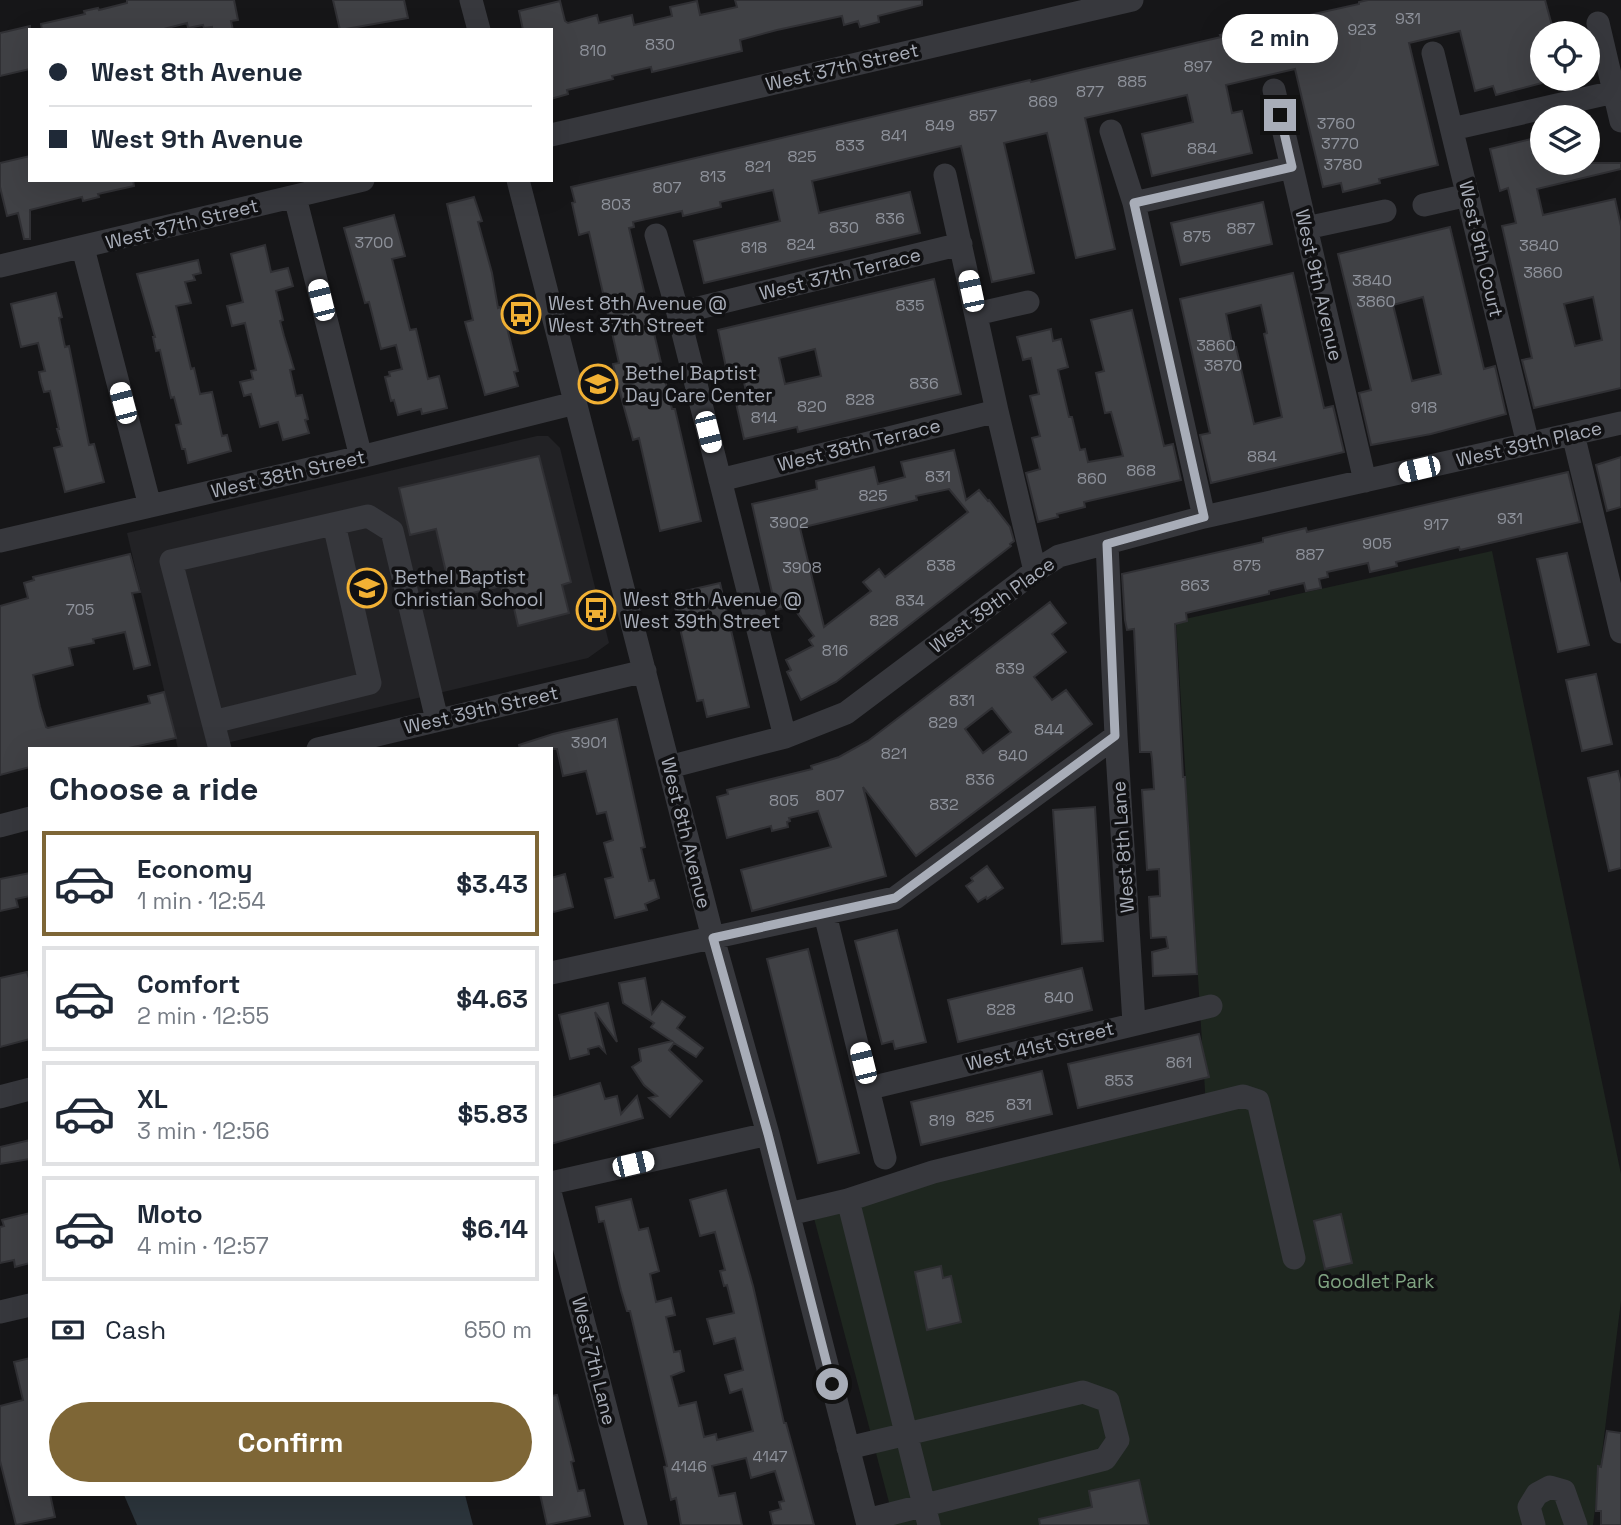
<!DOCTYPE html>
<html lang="en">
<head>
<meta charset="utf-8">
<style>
	:root { --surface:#fff; --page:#f2f2f3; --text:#1f2937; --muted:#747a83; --line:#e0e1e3; --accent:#7e6636 }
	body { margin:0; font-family:"Space Grotesk",sans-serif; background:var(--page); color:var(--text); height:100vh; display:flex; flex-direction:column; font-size:26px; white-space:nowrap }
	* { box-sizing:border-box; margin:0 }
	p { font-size:23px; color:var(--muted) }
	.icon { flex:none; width:38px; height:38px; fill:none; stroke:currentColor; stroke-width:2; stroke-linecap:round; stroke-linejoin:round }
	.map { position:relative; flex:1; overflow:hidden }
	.sheet { position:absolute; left:28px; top:747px; width:525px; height:749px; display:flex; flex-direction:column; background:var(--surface); border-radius:0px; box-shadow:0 7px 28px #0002 }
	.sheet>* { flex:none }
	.hud { position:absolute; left:28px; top:28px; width:525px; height:154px; border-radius:0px; box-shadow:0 7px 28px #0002; display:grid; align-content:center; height:154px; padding:0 21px; background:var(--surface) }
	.tools { position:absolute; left:1530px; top:21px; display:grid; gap:14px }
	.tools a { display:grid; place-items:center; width:70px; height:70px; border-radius:50%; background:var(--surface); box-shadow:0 7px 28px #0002; font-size:35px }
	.end { position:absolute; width:32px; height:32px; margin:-16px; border:9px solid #a8adb8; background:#111; box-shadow:0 0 0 4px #111 }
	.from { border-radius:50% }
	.bubble { position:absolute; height:49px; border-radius:24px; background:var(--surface); box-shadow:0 7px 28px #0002; font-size:23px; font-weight:800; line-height:49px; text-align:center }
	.car { position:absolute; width:21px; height:42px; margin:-21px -10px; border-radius:9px; box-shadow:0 0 5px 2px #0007; background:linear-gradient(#fff 24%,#345 0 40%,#fff 0 76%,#345 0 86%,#fff 0) }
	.hud b { display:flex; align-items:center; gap:24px; height:66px; font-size:26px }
	.hud b+b { border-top:2px solid var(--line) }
	.hud i { width:18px; height:18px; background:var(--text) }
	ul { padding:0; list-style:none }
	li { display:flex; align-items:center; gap:21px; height:105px; margin:0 14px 10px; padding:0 7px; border:4px solid var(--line); border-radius:0px }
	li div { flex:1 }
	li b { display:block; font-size:26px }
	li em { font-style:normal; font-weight:800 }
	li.active { border-color:var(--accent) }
	li>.icon { width:63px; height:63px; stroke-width:1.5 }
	h2 { padding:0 21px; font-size:32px; line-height:84px }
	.pay { display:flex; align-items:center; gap:18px; height:77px; padding:0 21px; font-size:26px }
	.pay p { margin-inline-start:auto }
	.action { display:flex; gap:14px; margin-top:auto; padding:14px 21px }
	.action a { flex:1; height:80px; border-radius:42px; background:var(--accent); color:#fff; font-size:28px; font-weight:800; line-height:80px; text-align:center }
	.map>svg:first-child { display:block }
	.built { fill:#222225 }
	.green { fill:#1e261f }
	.water { fill:#2c353c }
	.building { fill:#404145; stroke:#303034; stroke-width:2; fill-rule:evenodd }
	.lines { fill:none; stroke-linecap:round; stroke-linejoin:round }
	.minor { stroke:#37383d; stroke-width:23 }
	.route { stroke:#a8adb8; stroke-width:9 }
	.labels { text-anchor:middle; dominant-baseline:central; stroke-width:7; stroke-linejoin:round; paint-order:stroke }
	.number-label { font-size:16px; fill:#8e929b }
	.street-label { font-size:19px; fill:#a8adb8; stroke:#111113 }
	.poi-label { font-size:19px; fill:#a8adb8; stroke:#111113; text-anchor:start }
	.park-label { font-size:19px; fill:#7fa381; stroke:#111113 }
</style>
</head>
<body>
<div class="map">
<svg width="1621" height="1525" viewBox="0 0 1621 1525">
	<rect width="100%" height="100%" fill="#161618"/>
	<path class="built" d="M537,436H548L560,448L609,643L588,658L201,749H178L127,533Z"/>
	<path class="green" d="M1492,551L1621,1174V1301L1593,1525H895L810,1203L1206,1107L1176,621Z"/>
	<path class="water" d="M124,1495H465L473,1525H137Z"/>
	<path class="building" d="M127,0H234L238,20L231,21L233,30H212V27L204,28L203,25L188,28L187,23L160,30H42L41,24L85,14L84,11L98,8L99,10L127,3Z
		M333,0H404L408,18L340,30Z
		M735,0H922V5L878,16L879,22L860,27L858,21L844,25L842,16L777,30L740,40L742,51L652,72L651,67L612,76L613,79L567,90L568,94L551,99V30H523L519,11L560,1L565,21L568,23L597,15L599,23L632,15L634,25L672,16L670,7L697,1L700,15L737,7Z
		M1368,0H1545L1554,33H1542V83L1496,95L1493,86L1475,91L1460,31L1409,43L1438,165L1379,179L1380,183L1343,192L1341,183L1323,187L1295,69L1226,85L1232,113L1242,111L1252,153L1152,176L1142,134L1193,122L1187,95L1085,118L1115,249L1076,258L1047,133L1004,143L1034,273L992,282L961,146L812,181L819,213L910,192L920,233L802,260L704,283L694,241L780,221L773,190L720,202L721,207L683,216L682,211L633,222L634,227L629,228L672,409H675L701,521L660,531L639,438L633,440L622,400L613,364L619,363L589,232L579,235L572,203L575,202L571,187L1030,80L1031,82L1084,69L1221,37L1220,35L1359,4V2Z
		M30,26V69L0,76V33Z
		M1531,139L1532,144L1538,143L1542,163H1621V169L1537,189L1543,215L1615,199L1621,226V388L1534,408L1522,360L1532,358L1502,226L1516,223L1508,188L1500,191L1490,149ZM1593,297L1602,340L1575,346L1564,304Z
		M30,156V180H133L134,186L98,194L99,197L83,201L82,197L30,210V239H24L18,213L7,216L0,187V163Z
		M474,197L482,221L478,222L492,273L498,308L500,307L503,312L518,371L514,372L518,386L485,395L465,322L473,320L447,204Z
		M1263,202L1272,244L1181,265L1171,223Z
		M394,215L405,256L392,259L410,330L416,329L428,379L439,376L447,408L422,414L421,409L398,415L394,400L391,401L385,377L390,376L389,372L402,369L396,345L381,349L369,302L365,303L344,228Z
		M1450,227L1484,369L1495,366L1506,414L1431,434L1371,445L1359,393L1371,390L1338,254ZM1423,297L1441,374L1412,381L1393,305Z
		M265,245L271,272L288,268L293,286L276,291L283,320L280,321L284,336L294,369L290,370L296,396L302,395L308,419L305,420L309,433L283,440L278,422L260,427L251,394L244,396L240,382L253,379L251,371L256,370L245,323L232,326L227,306L243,302L231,254Z
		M198,260L201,273L193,275L195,280L185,282L191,303L176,306L191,369L194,368L200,394L212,392L222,436L227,435L231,451L188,463L185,449H182L176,425L181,424L174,397L171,398L160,350L156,351L153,337H155L137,274Z
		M1293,273L1324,408L1333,406L1344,452L1211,483L1200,435L1210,433L1180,299ZM1261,305L1267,333L1264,334L1282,417L1254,424L1236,347L1233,348L1226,314Z
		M934,279L961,394L798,432L797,427L744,439L736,403L748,400L741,369L727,372L718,330ZM815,349L821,376L785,384L779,358Z
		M56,293L62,317L59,318L65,347L69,346L89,445L94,444L104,482L65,492L54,448L62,446L57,429H59L50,391L44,392L41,382L39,372L45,371L38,343L21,347L11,304Z
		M1132,310L1164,446L1173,444L1181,480L1084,502L1085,507L1057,514L1058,517L1038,522L1026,473L1040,469L1032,438L1040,436L1030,396L1039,394L1031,358L1023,360L1017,337L1051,329L1053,341L1061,339L1068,367L1058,370L1069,417H1072L1080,450L1085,449L1088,462L1123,456L1111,412L1105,413L1096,373L1104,371L1091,320Z
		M954,450L966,500L979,490L988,501L989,500L1010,527L1014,541L1010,544L1011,546L836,682L801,700L787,672L791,670L786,660L813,646L809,640L814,636L792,606L776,610L752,504L817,489L816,481L874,467L878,484L905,477L901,462ZM949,489L968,512L885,577L879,569L863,582L871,591L824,627L800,528L917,500L916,496Z
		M539,456L571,582L562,585L569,613L518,626L511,595L504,597L501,586L452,598L436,529L410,535L399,488Z
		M1621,457V507L1607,511L1596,465Z
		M1568,472L1580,522L1460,550L1459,547L1396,562L1397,566L1370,572L1368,563L1327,572L1328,577L1319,579L1321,588L1306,591L1304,583L1269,591V594L1186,613L1187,621L1175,624L1183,777H1185L1197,974L1153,976L1152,952L1168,948L1166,937L1151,938L1149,897L1160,896L1159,869L1147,870L1142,790L1154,789L1152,759L1151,752H1140L1134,629L1127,630L1125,620L1122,574L1263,542V538L1306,528L1307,532Z
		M1567,553L1589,645L1558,652L1537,559Z
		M130,554L140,592L132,593L150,665L134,669L125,632L93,639L94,643L69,648L73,665L33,675L40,707L46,727L48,728L150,703L148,696L164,692L176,738L124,749H30V767L0,775V606L28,598L24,583L34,580L33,577Z
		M720,583L749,707L707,717L703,700L697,701L672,594Z
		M1050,602L1066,623L1052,634L1066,652L1034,677L1052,700L1066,690L1092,724L916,856L863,787L886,876L752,911L741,870L831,847L818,811L789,818L790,821L787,822L788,827L772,831L771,826L727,838L717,797L728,794L727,790L812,769L811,766L839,757L868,741ZM992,708L1011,732L983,753L965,729Z
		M1596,674L1612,744L1582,751L1566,680Z
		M617,719L645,847L641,848L649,881L654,880L659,898L645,904L647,910L615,918L605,879L613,877L604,843L613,840L606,812L597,814L586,771L563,776L557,749H520L519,745L553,734Z
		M1618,771L1621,783V868L1609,871L1588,778Z
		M1095,807L1103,941L1062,944L1053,810Z
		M987,866L1003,888L987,899L986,897L978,902L966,886L973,881L971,878Z
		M30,873V896L16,899L18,907L0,911V879Z
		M565,874L573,907L554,912L551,910V878Z
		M897,930L926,1042L895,1049L893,1041L882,1044L855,941Z
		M808,949L859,1153L818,1163L767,959Z
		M1082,968L1092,1010L958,1042L948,1000Z
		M27,972L30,982V1039L0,1047V978Z
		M645,978L652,1014L662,1001L685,1017L677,1028L703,1048L696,1057L674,1043L669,1050L702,1081L670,1117L649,1098L657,1096L644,1085L632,1067L641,1061L639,1049L672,1041L651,1027L654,1023L623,1003L619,983Z
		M608,1003L617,1042L595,1012L605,1052L599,1046L588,1049L589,1054L570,1059L559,1015Z
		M1199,1034L1209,1077L1078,1108L1068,1064Z
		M1042,1071L1052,1114L921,1145L911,1102Z
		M600,1083L605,1099L617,1096L621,1114L637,1096L643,1118L551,1144V1098Z
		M30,1140V1159L0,1164V1147Z
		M726,1190L753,1286L784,1423H786L814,1525H773L770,1512L781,1509L779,1502L784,1501L775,1471L751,1478L746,1458L712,1466L719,1496L735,1493L742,1525H681L676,1498L671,1500L664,1467L667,1466L630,1311H627L621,1291L604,1221L599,1222L596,1207L631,1199L639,1230L648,1228L659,1271L650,1274L656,1302L671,1298L675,1315L666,1317L674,1352L680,1351L684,1371L671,1376L679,1406L696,1402L704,1437L716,1434L717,1440L753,1431L742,1389L730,1393L725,1375L743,1370L735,1338L714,1344L707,1319L734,1313L727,1285L724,1286L720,1271L725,1270L715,1232L700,1236L690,1200Z
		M30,1213V1263L15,1267L14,1260L0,1263V1227L4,1226L2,1220Z
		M1341,1214L1352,1263L1325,1269L1314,1221Z
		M941,1266L943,1278L951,1276L961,1322L927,1330L915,1272Z
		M30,1358V1494H50L55,1517L16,1525L0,1461V1406L23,1400L14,1362Z
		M557,1395L574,1461L571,1462L578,1491L584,1490L590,1516L547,1525L540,1494H551V1396Z
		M1607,1431L1621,1433V1525H1601V1511H1596L1598,1466L1601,1467Z
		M1139,1480L1149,1525H1040L1039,1519L1092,1507L1089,1491Z"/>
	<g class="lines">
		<path class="minor" d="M471,0L479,30
			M1598,23L1621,121
			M1433,53L1528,444
			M1274,90L1365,481
			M1452,129L1614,92
			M1111,131L1134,203L1204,517
			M551,135L1132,0
			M945,175L997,411L1035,571
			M518,180L713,938L768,1134L868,1525
			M295,197L361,457
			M1134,203L1292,167
			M1424,205L1468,195
			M1306,228L1385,211
			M656,235L678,313L785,737
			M83,248L150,506
			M0,266L363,180
			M678,313L961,244
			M976,314L1028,302
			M1573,434L1621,632
			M720,480L997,411
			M0,541L361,457L575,403
			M1107,544L1116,736L1134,1023
			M213,722L370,683L334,524
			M220,749L171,561L368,516L392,531L437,720
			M318,749L645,671
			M669,767L785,737L846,713L1035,571L1059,556L1204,517L1621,423
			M0,826L30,818
			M825,914L885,1158
			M551,973L895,898L1116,736
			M870,1088L1211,1006
			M0,1097L30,1089
			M551,1183L768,1134
			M551,1196L636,1525
			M848,1200L929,1525
			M789,1214L848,1200L933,1172L1243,1096L1258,1101L1294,1258
			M0,1312L30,1305
			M848,1448L1083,1392L1108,1401L1118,1440L1105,1459L867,1520
			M1534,1525L1529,1507L1537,1494L1550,1487L1564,1491L1576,1525"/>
	</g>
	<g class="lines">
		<path class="route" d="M832,1384L768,1134L713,938L895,898L1115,736L1107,544L1204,517L1134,203L1292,167L1280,115"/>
	</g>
	<defs>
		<symbol id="bus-ring" viewBox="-11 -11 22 22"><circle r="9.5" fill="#111113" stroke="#f2b134" stroke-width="1.5"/><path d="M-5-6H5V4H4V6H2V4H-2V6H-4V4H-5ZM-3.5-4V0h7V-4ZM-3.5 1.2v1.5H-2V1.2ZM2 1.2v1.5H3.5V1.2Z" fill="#f2b134"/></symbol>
		<symbol id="school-ring" viewBox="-11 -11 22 22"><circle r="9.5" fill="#111113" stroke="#f2b134" stroke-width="1.5"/><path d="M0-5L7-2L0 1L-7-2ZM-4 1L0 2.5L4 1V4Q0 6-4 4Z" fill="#f2b134"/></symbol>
	</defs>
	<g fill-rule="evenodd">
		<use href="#bus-ring" x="499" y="292" width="44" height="44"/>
		<use href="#school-ring" x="576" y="362" width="44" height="44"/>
		<use href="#school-ring" x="345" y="566" width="44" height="44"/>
		<use href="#bus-ring" x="574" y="588" width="44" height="44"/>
	</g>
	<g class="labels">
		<g class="number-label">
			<text x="1408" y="18">931</text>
			<text x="1362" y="29">923</text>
			<text x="660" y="44">830</text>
			<text x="593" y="50">810</text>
			<text x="1198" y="66">897</text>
			<text x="1132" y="81">885</text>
			<text x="1090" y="91">877</text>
			<text x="1043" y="101">869</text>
			<text x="983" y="115">857</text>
			<text x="1336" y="123">3760</text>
			<text x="940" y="125">849</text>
			<text x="894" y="135">841</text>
			<text x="1340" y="143">3770</text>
			<text x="850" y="145">833</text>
			<text x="1202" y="148">884</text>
			<text x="802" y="156">825</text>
			<text x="1343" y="164">3780</text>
			<text x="758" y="166">821</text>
			<text x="713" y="176">813</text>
			<text x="667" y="187">807</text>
			<text x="616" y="204">803</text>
			<text x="890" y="218">836</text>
			<text x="844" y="227">830</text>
			<text x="1241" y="228">887</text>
			<text x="1197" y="236">875</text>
			<text x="374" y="242">3700</text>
			<text x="801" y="244">824</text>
			<text x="1539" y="245">3840</text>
			<text x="754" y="247">818</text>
			<text x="1543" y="272">3860</text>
			<text x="1372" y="280">3840</text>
			<text x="1376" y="301">3860</text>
			<text x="910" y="305">835</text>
			<text x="1216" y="345">3860</text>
			<text x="1223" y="365">3870</text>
			<text x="924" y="383">836</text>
			<text x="860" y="399">828</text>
			<text x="812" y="406">820</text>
			<text x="1424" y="407">918</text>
			<text x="764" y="417">814</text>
			<text x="1262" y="456">884</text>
			<text x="1141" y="470">868</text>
			<text x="938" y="476">831</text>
			<text x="1092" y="478">860</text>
			<text x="873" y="495">825</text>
			<text x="1510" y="518">931</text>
			<text x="789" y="522">3902</text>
			<text x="1436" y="524">917</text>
			<text x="1377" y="543">905</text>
			<text x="1310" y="554">887</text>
			<text x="941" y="565">838</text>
			<text x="1247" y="565">875</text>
			<text x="802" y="567">3908</text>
			<text x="1195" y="585">863</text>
			<text x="910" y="600">834</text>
			<text x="80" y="609">705</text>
			<text x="884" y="620">828</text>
			<text x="835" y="650">816</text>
			<text x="1010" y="668">839</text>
			<text x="962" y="700">831</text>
			<text x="943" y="722">829</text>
			<text x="1049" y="729">844</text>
			<text x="589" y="742">3901</text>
			<text x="894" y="753">821</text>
			<text x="1013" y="755">840</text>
			<text x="980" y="779">836</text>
			<text x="830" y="795">807</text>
			<text x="784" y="800">805</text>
			<text x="944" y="804">832</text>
			<text x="1059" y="997">840</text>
			<text x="1001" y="1009">828</text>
			<text x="1179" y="1062">861</text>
			<text x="1119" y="1080">853</text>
			<text x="1019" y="1104">831</text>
			<text x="980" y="1116">825</text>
			<text x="942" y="1120">819</text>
			<text x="770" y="1456">4147</text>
			<text x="689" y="1466">4146</text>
		</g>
		<g class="street-label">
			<text transform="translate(842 67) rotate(-13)">West 37th Street</text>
			<text transform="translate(182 224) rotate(-14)">West 37th Street</text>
			<text transform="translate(1481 249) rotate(77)">West 9th Court</text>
			<text transform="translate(840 274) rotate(-14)">West 37th Terrace</text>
			<text transform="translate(1319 285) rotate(77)">West 9th Avenue</text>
			<text transform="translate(1529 444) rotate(-13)">West 39th Place</text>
			<text transform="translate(859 445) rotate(-14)">West 38th Terrace</text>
			<text transform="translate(288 474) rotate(-13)">West 38th Street</text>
			<text transform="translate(992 605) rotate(-36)">West 39th Place</text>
			<text transform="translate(481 710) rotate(-13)">West 39th Street</text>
			<text transform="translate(686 833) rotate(76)">West 8th Avenue</text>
			<text transform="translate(1123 847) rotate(-94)">West 8th Lane</text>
			<text transform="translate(1040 1046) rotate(-14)">West 41st Street</text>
			<text transform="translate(594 1361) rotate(76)">West 7th Lane</text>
		</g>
		<g class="poi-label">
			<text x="548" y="303">West 8th Avenue @<tspan x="548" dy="22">West 37th Street</tspan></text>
			<text x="625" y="373">Bethel Baptist<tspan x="625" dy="22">Day Care Center</tspan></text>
			<text x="394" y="577">Bethel Baptist<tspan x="394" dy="22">Christian School</tspan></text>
			<text x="623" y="599">West 8th Avenue @<tspan x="623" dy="22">West 39th Street</tspan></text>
		</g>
		<g class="park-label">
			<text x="1376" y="1281">Goodlet Park</text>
		</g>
	</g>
</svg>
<div class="tools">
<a><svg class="icon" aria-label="locate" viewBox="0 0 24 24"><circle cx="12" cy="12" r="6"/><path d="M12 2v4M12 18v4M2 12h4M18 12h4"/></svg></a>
<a><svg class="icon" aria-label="layers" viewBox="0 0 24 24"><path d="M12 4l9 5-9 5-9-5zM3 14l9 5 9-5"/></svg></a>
</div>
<i class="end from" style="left:832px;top:1384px"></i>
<i class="end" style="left:1280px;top:115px"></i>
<div class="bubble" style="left:1222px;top:14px;width:116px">2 min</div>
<i class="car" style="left:971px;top:291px;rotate:348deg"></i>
<i class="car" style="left:321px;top:300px;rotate:346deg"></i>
<i class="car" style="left:123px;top:403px;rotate:345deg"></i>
<i class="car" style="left:708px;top:432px;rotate:166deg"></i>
<i class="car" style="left:1419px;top:469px;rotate:257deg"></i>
<i class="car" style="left:863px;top:1063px;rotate:346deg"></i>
<i class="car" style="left:633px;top:1164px;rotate:77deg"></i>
<div class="hud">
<b><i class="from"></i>West 8th Avenue</b>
<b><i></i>West 9th Avenue</b>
</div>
<section class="sheet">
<h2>Choose a ride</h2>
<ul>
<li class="active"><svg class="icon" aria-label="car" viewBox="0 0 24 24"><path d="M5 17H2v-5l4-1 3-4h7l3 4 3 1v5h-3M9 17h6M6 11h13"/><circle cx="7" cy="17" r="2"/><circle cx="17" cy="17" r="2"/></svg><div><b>Economy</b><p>1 min · 12:54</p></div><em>$3.43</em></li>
<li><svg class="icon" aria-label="car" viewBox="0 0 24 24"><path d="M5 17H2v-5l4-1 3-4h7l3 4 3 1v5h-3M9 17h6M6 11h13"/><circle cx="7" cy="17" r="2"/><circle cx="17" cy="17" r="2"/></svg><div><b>Comfort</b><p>2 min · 12:55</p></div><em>$4.63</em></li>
<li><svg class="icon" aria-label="car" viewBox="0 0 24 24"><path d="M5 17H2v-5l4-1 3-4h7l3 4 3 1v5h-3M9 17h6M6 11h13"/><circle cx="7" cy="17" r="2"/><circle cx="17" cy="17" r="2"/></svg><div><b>XL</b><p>3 min · 12:56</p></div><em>$5.83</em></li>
<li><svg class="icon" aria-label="car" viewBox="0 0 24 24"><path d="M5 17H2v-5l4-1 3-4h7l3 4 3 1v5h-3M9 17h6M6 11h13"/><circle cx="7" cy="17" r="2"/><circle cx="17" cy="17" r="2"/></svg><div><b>Moto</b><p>4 min · 12:57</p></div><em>$6.14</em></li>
</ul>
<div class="pay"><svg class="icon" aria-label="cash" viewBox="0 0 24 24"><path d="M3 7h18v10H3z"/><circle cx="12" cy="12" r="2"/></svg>Cash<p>650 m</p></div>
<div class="action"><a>Confirm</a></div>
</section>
</div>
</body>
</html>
